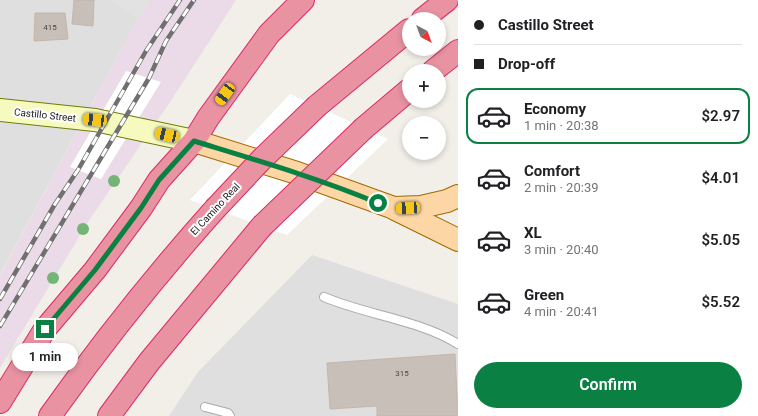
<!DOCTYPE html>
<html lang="en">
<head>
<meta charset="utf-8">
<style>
	:root { --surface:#fff; --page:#f6f6f6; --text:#202124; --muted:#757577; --line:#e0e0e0; --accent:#0b8043 }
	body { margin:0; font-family:Roboto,sans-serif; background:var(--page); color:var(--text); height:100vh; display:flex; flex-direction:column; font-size:15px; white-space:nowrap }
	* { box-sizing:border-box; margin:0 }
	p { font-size:13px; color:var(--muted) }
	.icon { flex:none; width:22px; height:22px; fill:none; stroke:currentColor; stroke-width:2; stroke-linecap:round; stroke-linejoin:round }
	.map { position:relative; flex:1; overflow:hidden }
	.drawer { display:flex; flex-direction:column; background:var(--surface); width:300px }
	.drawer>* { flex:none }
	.hud { display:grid; align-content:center; height:88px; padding:0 16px; background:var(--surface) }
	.needle { width:26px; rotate:139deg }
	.buttons { position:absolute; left:402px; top:12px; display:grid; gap:8px }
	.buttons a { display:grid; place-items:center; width:44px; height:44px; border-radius:50%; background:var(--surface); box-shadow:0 2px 6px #0003; font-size:20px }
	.end { position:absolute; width:18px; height:18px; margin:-9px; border:5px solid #0b8043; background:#fff; box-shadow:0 0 0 2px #fff }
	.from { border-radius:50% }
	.bubble { position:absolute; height:28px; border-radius:14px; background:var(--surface); box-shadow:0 2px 6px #0003; font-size:13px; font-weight:600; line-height:28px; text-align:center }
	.car { position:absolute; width:12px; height:24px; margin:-12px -6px; border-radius:5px; box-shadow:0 0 3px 1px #0007; background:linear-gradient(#f5c518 24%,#345 0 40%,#f5c518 0 76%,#345 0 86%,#f5c518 0) }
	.hud b { display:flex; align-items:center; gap:14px; height:38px; font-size:15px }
	.hud b+b { border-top:1px solid var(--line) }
	.hud i { width:10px; height:10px; background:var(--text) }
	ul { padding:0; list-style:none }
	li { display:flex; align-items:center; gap:12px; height:56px; margin:0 8px 6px; padding:0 8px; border:2px solid transparent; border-radius:12px }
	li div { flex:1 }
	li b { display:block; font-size:15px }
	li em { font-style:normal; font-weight:600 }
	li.current { border-color:var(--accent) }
	li>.icon { width:36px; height:36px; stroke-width:1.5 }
	.button { display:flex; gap:8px; margin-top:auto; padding:8px 16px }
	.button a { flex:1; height:46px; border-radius:24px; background:var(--accent); color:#fff; font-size:16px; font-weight:600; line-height:46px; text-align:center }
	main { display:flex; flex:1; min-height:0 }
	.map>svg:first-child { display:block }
	.residential { fill:#e0dfdf }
	.industrial { fill:#ebdbe8 }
	.parking { fill:#e2e2e2 }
	.pier { fill:#fff }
	.building { fill:#c7bfb8; stroke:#c4b6ab }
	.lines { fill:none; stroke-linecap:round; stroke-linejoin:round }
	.lane-casing { stroke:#a9a9a9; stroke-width:10 }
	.secondary-casing { stroke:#707d05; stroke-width:24 }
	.primary-casing { stroke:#a06b00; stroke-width:24 }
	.highway-casing { stroke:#dc2a67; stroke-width:24 }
	.lane { stroke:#fff; stroke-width:8 }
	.secondary { stroke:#f7fabf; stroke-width:22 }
	.primary { stroke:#fcd6a4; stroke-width:22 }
	.highway { stroke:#e892a2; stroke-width:22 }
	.rail-casing { stroke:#707070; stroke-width:4.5 }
	.rail { stroke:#fff; stroke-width:3; stroke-dasharray:9; stroke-linecap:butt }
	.highway-bridge-casing { stroke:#dc2a67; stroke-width:24; stroke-linecap:butt }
	.highway-bridge { stroke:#e892a2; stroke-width:22 }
	.tree { fill:#74b475 }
	.route { stroke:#0b8043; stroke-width:5 }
	.labels { text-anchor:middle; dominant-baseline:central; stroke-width:4; stroke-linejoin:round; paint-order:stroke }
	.number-label { font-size:8px; fill:#4b4948 }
	.street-label { font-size:10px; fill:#222; stroke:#fff }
</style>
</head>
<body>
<main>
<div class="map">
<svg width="458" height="416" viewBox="0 0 458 416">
	<rect width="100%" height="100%" fill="#f2efe9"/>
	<path class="residential" d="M0,0H151L138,19L0,274Z
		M312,255L458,304V416H169L198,372Z"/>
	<path class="industrial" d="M151,0H236L172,99L88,222L0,368V275L138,19Z"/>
	<path class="parking" d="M110,0H151L138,19Z"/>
	<path class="pier" d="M126,71L161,82L101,179L70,167Z
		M290,94L388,139L287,235L190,200Z"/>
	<path class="building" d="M74,0H94L93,26L72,24Z
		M35,13H65L68,39L34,41Z
		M455,354L458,416H377V406L330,409L327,363Z"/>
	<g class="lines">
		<defs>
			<path id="lane" d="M324,297C366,315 420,320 458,344
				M205,407L228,413L230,416"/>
			<path id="secondary" d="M0,110L95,120L194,141"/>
			<path id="primary" d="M194,141L297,173L394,208L421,207L447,201L458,196
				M395,209L458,240"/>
			<path id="highway" d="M423,19L447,0
				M433,71L458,51
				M317,106L409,30
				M364,128L409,90
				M0,402L45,329L95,270L141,208L159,180L194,141L208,118L269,34L303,0
				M50,416C101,344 156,275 215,209
				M109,416L149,362L262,226"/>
		</defs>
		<use href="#lane" class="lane-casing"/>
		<use href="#secondary" class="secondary-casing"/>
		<use href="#primary" class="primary-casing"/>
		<use href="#highway" class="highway-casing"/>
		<use href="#lane" class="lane"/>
		<use href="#secondary" class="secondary"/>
		<use href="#primary" class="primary"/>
		<use href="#highway" class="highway"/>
		<defs>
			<path id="rail" d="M0,299L55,204L78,170L146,51L180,0
				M0,326L149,78L166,41L194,0"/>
		</defs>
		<use href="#rail" class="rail-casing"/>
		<use href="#rail" class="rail"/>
		<defs>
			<path id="highway-bridge" d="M215,209L262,159L317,106
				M262,226L364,128"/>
		</defs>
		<use href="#highway-bridge" class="highway-bridge-casing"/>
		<use href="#highway-bridge" class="highway-bridge"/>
	</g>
	<g class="tree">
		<circle cx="114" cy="181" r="6"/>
		<circle cx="83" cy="229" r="6"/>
		<circle cx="53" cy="278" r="6"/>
	</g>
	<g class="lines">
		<path class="route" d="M45,329L95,270L141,208L159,180L194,141C256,160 318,178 378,203"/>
	</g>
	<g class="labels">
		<g class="number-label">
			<text x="50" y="27">415</text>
			<text x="402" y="373">315</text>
		</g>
		<g class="street-label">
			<text transform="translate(45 115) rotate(6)">Castillo Street</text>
			<text transform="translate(215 209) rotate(-47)">El Camino Real</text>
		</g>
	</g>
</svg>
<div class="buttons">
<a><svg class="needle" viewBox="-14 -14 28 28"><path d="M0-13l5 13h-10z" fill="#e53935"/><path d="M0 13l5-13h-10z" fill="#757577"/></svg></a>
<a>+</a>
<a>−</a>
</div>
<i class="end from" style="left:378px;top:203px"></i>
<i class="end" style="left:45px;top:329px"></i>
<div class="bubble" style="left:12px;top:343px;width:66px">1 min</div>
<i class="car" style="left:225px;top:94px;rotate:216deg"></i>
<i class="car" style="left:95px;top:120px;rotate:276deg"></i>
<i class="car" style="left:167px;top:135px;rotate:283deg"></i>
<i class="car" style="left:408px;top:208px;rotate:267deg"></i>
</div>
<section class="drawer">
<div class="hud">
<b><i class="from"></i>Castillo Street</b>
<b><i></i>Drop-off</b>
</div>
<ul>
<li class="current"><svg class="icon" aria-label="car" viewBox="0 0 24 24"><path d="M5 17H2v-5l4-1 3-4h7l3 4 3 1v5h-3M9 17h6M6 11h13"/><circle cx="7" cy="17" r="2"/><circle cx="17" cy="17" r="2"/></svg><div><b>Economy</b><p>1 min · 20:38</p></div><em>$2.97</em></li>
<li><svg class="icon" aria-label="car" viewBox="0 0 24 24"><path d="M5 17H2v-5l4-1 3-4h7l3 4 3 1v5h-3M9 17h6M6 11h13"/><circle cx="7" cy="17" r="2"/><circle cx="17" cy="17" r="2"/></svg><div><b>Comfort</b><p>2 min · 20:39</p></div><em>$4.01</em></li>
<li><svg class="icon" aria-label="car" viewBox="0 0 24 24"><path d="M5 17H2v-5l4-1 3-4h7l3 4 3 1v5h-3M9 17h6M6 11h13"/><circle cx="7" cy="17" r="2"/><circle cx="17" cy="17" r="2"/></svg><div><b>XL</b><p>3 min · 20:40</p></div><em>$5.05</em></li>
<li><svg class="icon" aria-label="car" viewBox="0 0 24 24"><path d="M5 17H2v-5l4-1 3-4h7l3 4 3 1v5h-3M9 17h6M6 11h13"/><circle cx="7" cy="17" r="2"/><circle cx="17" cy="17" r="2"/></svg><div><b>Green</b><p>4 min · 20:41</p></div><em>$5.52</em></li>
</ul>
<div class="button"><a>Confirm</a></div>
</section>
</main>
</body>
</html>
